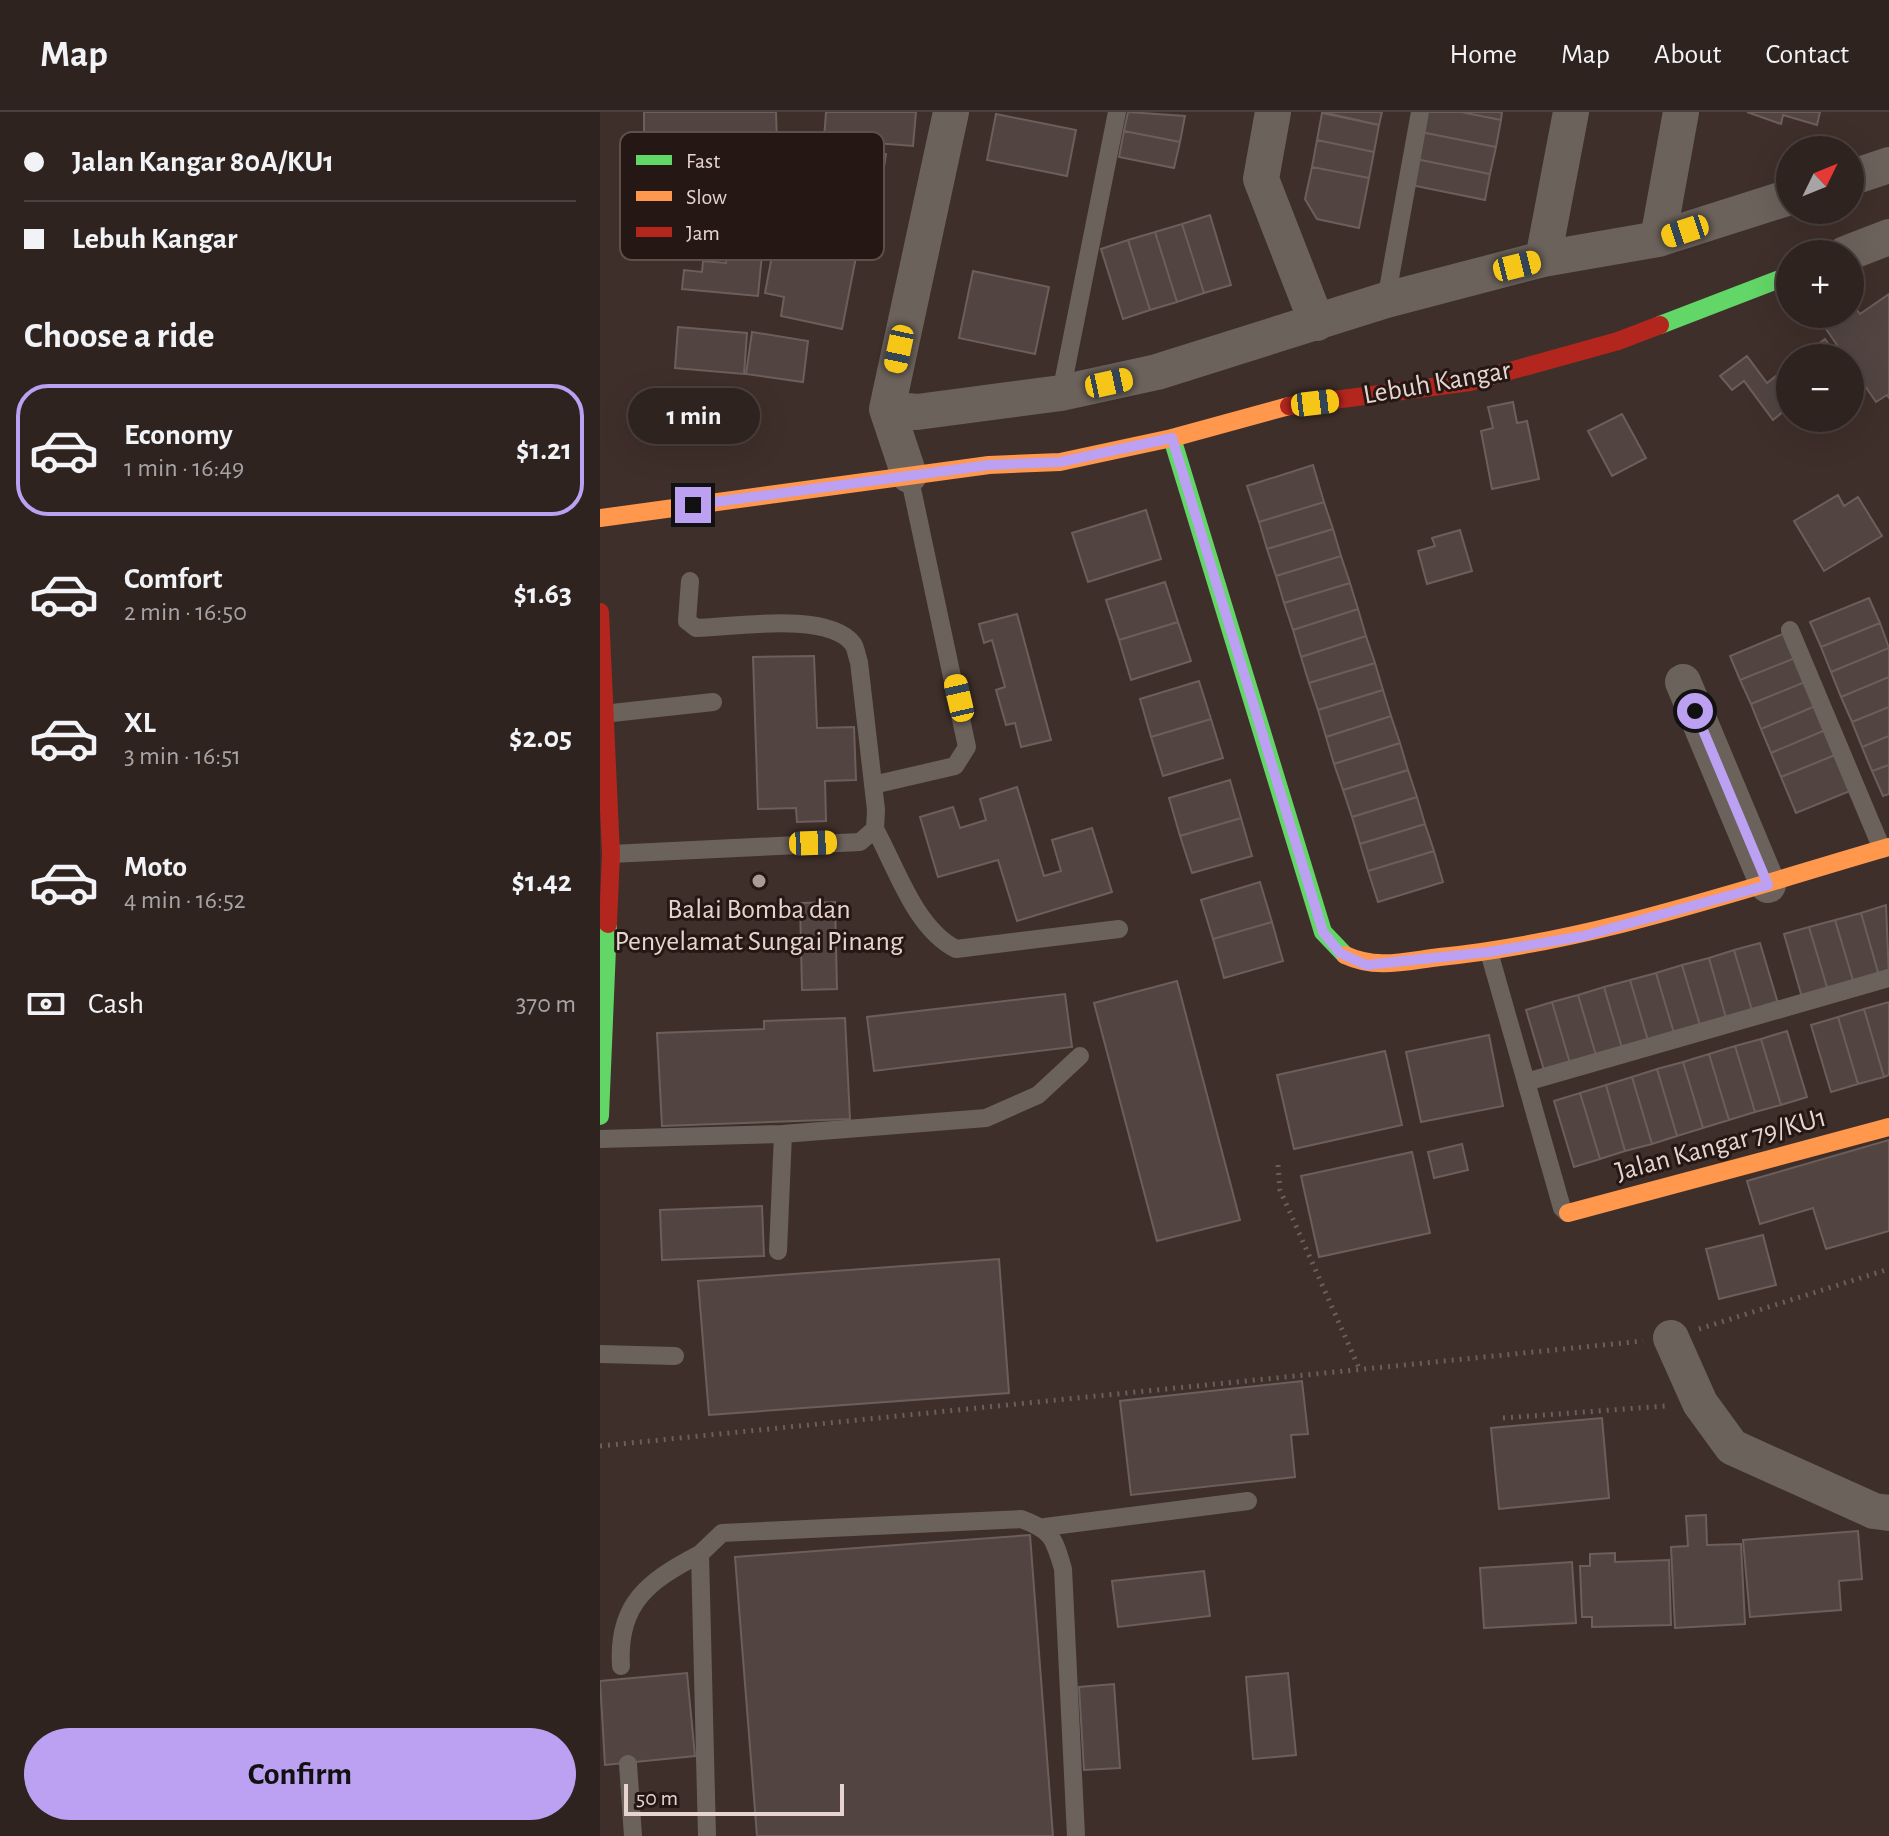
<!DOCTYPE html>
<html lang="en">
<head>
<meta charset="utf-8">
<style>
	:root { --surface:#2f2320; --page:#372b29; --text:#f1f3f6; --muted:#a7a4a5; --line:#4a403e; --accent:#bca0f2 }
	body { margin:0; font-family:"Alegreya Sans",sans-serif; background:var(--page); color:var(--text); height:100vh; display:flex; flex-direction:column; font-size:30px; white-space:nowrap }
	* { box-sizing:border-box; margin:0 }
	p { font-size:26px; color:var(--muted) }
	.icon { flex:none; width:44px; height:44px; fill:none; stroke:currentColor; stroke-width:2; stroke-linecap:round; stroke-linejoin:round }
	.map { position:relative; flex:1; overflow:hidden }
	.details { display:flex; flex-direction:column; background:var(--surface); width:600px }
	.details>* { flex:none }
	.guide { display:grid; align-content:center; height:176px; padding:0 24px; background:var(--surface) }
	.needle { width:52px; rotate:47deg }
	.fabs { position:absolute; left:1176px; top:24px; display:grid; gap:16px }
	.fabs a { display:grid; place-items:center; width:88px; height:88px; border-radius:50%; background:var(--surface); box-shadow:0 8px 32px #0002,0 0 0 2px var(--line); font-size:40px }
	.scale { position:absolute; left:24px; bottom:20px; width:220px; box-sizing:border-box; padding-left:8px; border:4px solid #e7d4ce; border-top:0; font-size:22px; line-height:28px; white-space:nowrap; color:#e7d4ce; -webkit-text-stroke:6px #251713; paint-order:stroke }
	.end { position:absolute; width:36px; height:36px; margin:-18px; border:10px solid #bca0f2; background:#111; box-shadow:0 0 0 4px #111 }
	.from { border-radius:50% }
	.bubble { position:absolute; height:56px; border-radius:28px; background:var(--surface); box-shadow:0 8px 32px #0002,0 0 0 2px var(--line); font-size:26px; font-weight:600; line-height:56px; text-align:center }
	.car { position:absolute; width:24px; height:48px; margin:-24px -12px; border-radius:10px; box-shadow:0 0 6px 2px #0007; background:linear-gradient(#f5c518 24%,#345 0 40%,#f5c518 0 76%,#345 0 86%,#f5c518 0) }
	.guide b { display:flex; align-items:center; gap:28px; height:76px; font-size:30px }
	.guide b+b { border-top:2px solid var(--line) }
	.guide i { width:20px; height:20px; background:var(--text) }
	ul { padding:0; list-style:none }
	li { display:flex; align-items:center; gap:24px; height:132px; margin:0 16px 12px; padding:0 8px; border:4px solid transparent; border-radius:32px }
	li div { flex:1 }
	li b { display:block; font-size:30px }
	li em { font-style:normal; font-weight:600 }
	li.active { border-color:var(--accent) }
	li>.icon { width:72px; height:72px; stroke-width:1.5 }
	h2 { padding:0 24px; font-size:36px; line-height:96px }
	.pay { display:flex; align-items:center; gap:20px; height:88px; padding:0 24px; font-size:30px }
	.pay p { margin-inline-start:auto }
	.cta { display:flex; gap:16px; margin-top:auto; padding:16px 24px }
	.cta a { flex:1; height:92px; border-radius:48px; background:var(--accent); color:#111; font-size:32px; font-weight:600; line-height:92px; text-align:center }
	header { display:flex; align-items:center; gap:48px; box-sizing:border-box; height:112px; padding:0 40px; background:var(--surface); border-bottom:2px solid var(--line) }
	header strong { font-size:38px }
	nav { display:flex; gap:44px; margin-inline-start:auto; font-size:28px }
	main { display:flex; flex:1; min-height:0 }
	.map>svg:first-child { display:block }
	.building { fill:#524541; stroke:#6c5e5b; stroke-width:2 }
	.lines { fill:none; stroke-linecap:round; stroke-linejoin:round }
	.path { stroke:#6a5f5a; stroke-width:5; stroke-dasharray:2 6; stroke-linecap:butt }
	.lane { stroke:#6c625c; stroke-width:18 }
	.street { stroke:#6c625c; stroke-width:36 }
	.fast { stroke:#63d668; stroke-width:18 }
	.slow { stroke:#ff974d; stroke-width:18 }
	.jam { stroke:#b3261e; stroke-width:18 }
	.route { stroke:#bca0f2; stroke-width:10 }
	.poi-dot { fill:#ac9a95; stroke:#251713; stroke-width:3 }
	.labels { text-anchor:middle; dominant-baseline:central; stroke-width:6; stroke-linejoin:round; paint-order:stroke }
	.street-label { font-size:28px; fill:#e7d4ce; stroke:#251713 }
	.poi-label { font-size:28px; fill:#e7d4ce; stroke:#251713 }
	.key { fill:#251713; stroke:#5f504b; stroke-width:2 }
	.key-label { font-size:22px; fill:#e7d4ce }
</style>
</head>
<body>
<header>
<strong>Map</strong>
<nav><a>Home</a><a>Map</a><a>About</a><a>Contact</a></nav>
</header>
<main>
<section class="details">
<div class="guide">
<b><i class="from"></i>Jalan Kangar 80A/KU1</b>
<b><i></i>Lebuh Kangar</b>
</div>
<h2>Choose a ride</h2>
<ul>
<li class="active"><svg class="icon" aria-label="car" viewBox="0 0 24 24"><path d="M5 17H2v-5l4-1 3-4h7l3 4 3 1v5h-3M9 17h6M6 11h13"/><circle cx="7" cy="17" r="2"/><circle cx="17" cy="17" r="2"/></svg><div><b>Economy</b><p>1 min · 16:49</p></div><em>$1.21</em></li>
<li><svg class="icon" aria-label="car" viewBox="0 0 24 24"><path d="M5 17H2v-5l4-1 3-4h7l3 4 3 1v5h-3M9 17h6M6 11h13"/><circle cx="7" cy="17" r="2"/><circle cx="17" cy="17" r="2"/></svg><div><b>Comfort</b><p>2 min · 16:50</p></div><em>$1.63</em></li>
<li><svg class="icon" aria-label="car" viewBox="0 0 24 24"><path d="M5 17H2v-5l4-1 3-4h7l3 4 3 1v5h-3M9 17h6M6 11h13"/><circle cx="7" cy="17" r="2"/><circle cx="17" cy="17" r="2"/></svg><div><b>XL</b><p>3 min · 16:51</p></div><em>$2.05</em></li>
<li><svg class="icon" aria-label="car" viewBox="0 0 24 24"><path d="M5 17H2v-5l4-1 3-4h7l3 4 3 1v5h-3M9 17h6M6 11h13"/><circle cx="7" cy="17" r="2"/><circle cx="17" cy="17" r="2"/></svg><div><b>Moto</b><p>4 min · 16:52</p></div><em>$1.42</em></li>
</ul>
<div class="pay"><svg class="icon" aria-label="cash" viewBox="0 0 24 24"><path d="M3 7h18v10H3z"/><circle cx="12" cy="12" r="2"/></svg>Cash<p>370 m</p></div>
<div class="cta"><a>Confirm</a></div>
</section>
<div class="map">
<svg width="1289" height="1724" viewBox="0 0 1289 1724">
	<rect width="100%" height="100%" fill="#3f2f2a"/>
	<path class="building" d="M44,0H176L177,32H121V50H44Z
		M226,0H316L313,34L224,27Z
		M528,0L585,4L580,30L524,19Z
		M722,0H782L779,13Z
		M814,0H861L901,8L896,35L811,18Z
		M861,0H902L901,8Z
		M1147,0H1220L1217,13L1183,3L1181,12Z
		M722,1L779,13L774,40L717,28Z
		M396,2L476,18L467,64L387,48Z
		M811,18L896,35L890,62L806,45Z
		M524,19L580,30L574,56L519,45Z
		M717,28L774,40L769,66L712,55Z
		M221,31L286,42L271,140L205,129Z
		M806,45L890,62L885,88L801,71Z
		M712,55L769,66L759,116L717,107L705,87Z
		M610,103L631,173L604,181L582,112Z
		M582,112L604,181L577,190L555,120Z
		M555,120L577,190L550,198L528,128Z
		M175,128L256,145L242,217L181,204L184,185L165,181Z
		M528,128L550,198L523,207L501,137Z
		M128,132L150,134V141L162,142L158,184L82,177L84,158L102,160L103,149L126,151Z
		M373,159L449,175L435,242L359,226Z
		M1289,182V286L1287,283L1276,290L1250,252V246H1246L1217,204L1250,202V189L1260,202Z
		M78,215L147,221L144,262L75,256Z
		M152,220L208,229L203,270L146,262Z
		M1225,227L1239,246H1200Z
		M1147,244L1167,271L1190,253V294L1173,308L1144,269L1132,278L1120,264Z
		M913,290L917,311L927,309L939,367L892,377L881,319L893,316L888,295Z
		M1022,302L1046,346L1012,364L988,319Z
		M713,353L724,390L659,410L647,374Z
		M1238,383L1244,394L1258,385L1282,424L1224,459L1194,409Z
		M724,390L733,417L667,437L659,410Z
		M546,398L561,447L488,470L472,421Z
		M733,417L741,444L676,464L667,437Z
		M860,418L872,459L827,472L818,439L835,434L832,426Z
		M741,444L750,471L684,491L676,464Z
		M565,470L578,510L519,528L506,488Z
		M750,471L758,497L693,518L684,491Z
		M1269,486L1280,511L1221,535L1210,510Z
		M758,497L766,524L701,545L693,518Z
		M417,502L451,628L421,635L415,611L406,613L396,578L405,575L392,528L384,531L379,512Z
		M578,510L591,549L531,568L519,528Z
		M1280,511L1289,536L1231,560L1221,535Z
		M1190,519L1200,544L1140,568L1130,544Z
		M766,524L775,551L709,571L701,545Z
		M1289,536V565L1241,585L1231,560Z
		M214,544L217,616L254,615L256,668L225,669L226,709L197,710L196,696L158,697L153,545Z
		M1200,544L1210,568L1151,592L1140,568Z
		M775,551L783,578L718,598L709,571Z
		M1289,565V595L1252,610L1241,585Z
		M1210,568L1220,592L1161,617L1151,592Z
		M599,569L611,607L551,625L540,587Z
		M783,578L791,604L726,625L718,598Z
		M1220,592L1230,616L1171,641L1161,617Z
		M1289,595V624L1262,635L1252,610Z
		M791,604L800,631L734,652L726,625Z
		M611,607L623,646L563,664L551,625Z
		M1230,616L1240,641L1181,665L1171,641Z
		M1289,624V653L1272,659L1262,635Z
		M800,631L808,658L743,678L734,652Z
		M1240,641L1255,677L1196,701L1181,665Z
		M1289,653V682L1283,684L1272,659Z
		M808,658L817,685L752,705L743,678Z
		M630,668L641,706L580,724L569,686Z
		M417,675L444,764L461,759L452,728L492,716L512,780L417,809L398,748L338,765L320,705L353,695L360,716L386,708L380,687Z
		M817,685L825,712L760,732L752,705Z
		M641,706L652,744L592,761L580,724Z
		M825,712L834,739L768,759L760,732Z
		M834,739L843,770L778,790L768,759Z
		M660,770L672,810L613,827L601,788Z
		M235,790L237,877L202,878L200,791Z
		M1286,793L1289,865L1280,867L1261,801Z
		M1261,801L1280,867L1255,875L1235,808Z
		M1235,808L1255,875L1229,882L1209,815Z
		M672,810L683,849L624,866L613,827Z
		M1209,815L1229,882L1203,889L1184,822Z
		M1160,831L1180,898L1154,905L1134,838Z
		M1134,838L1154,905L1128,913L1109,846Z
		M1109,846L1128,913L1102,920L1082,853Z
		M1082,853L1102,920L1076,928L1056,861Z
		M1056,861L1076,928L1050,935L1030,868Z
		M1030,868L1050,935L1024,943L1004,875Z
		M577,869L640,1108L557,1129L494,891Z
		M1004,875L1024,943L998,950L978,883Z
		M465,882L472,935L274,959L267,905Z
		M978,883L998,950L972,958L952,890Z
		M952,890L972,958L946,965L926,898Z
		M1289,890V963L1284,965L1264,897Z
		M1264,897L1284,965L1258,972L1238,905Z
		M1238,905L1258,972L1231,980L1211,913Z
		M245,906L250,1007L62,1014L57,921L164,917V909Z
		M1187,919L1207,985L1181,993L1161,927Z
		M889,923L903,994L821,1010L806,940Z
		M1161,927L1181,993L1155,1000L1135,934Z
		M1135,934L1155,1000L1129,1008L1109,942Z
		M785,939L802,1013L694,1037L677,963Z
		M1109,942L1129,1008L1103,1016L1083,950Z
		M1083,950L1103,1016L1077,1024L1057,957Z
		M1057,957L1077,1024L1052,1032L1032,965Z
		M1032,965L1052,1032L1025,1039L1006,973Z
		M1006,973L1025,1039L1000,1047L980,981Z
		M980,981L1000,1047L974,1055L954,989Z
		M1289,1028V1119L1226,1137L1213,1096L1160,1112L1147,1069Z
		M862,1032L868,1058L834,1066L828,1040Z
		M812,1040L830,1121L719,1145L701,1064Z
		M162,1094L164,1144L62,1148L60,1098Z
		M1163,1123L1176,1173L1119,1187L1106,1137Z
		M399,1147L409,1281L109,1303L98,1169Z
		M702,1269L708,1322L691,1323L695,1365L531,1383L520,1289Z
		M1002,1306L1009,1386L899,1397L891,1316Z
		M1106,1403L1107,1433L1141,1432L1145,1512L1075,1516L1071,1435L1088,1434L1086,1404Z
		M1258,1419L1262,1467L1239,1469L1241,1498L1150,1505L1143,1428Z
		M430,1423L453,1724H157L135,1445Z
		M1015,1441V1450L1069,1448L1071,1513L992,1515V1505H982L980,1454H990V1442Z
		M972,1450L976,1511L884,1516L880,1456Z
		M604,1459L610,1504L518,1515L512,1469Z
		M87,1561L95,1644L5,1653L0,1569Z
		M688,1561L696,1643L653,1647L646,1565Z
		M514,1572L520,1656L484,1658L479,1575Z"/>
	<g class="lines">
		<path class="path" d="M678,1053L680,1078L759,1256
			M1099,1217L1289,1157
			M903,1306L1066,1294
			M0,1334L1043,1229"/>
		<path class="lane" d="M786,188L820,0
			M461,281L517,0
			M1190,518L1282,737
			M3,602L113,590
			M273,673L355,654L367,635L309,363
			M275,717C297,757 315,816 356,837L519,817
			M11,742L260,730L275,717L276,698L259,550C257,545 256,536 253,532C229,499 133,515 96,516L87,509L90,469
			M889,840L962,1096L967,1101
			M926,970L1289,866
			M0,1027L183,1022L386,1006L438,983L480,944
			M178,1139L183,1022
			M0,1242L75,1244
			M445,1415L648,1389
			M21,1554C17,1492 48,1469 100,1442
			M28,1652L33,1724
			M107,1724L100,1442L122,1421L421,1407C452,1418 454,1426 463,1457L476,1724"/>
		<path class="street" d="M673,0L661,67L717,211
			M1250,66L1289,53
			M1058,127L1081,0
			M1245,142L1289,125
			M943,147L971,0
			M287,297L317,300L461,281L557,260L786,188L943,147L1058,127L1190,85
			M287,297L351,0
			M287,297L309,363
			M1083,570L1168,773
			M1071,1226L1100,1291L1132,1335L1274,1399L1289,1401"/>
		<path class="fast" d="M1060,213L1190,163
			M572,326L723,820L745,843
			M0,1004L8,812"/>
		<path class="slow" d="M0,406L389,353L460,350L572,326L689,294
			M745,843C777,858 806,849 840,845C995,829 1140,778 1289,735
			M968,1101L1289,1015"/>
		<path class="jam" d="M689,294L870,270L1018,229L1060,213
			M0,500L11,742L8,812"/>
	</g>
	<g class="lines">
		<path class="route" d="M93,393L389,353L460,350L572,326L723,820L740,841L766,853L889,840L983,824L1168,773L1095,599"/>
	</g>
	<circle class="poi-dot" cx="159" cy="769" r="8"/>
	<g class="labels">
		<g class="street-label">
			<text transform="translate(837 271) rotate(-10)">Lebuh Kangar</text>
			<text transform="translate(1121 1033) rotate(-15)">Jalan Kangar 79/KU1</text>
		</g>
		<g class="poi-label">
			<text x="159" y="798">Balai Bomba dan<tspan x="159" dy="32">Penyelamat Sungai Pinang</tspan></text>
		</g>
	</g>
	<rect x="20" y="20" width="264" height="128" rx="12" class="key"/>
	<rect x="36" y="43" width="36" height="10" fill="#63d668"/>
	<rect x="36" y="79" width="36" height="10" fill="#ff974d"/>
	<rect x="36" y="115" width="36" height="10" fill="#b3261e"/>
	<g class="key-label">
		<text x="86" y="56">Fast</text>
		<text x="86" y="92">Slow</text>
		<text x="86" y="128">Jam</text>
	</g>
</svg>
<div class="fabs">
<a><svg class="needle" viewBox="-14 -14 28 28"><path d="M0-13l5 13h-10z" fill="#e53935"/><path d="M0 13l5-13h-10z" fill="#a7a4a5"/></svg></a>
<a>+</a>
<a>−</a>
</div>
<div class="scale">50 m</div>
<i class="end from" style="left:1095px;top:599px"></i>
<i class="end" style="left:93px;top:393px"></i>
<div class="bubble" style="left:28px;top:276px;width:132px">1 min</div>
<i class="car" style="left:1085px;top:119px;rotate:252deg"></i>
<i class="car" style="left:917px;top:154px;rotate:76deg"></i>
<i class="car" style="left:299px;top:237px;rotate:192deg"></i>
<i class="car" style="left:509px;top:271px;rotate:78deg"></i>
<i class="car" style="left:715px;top:291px;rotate:83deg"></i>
<i class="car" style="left:359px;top:586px;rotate:347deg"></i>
<i class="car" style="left:213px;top:731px;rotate:88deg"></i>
</div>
</main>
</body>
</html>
